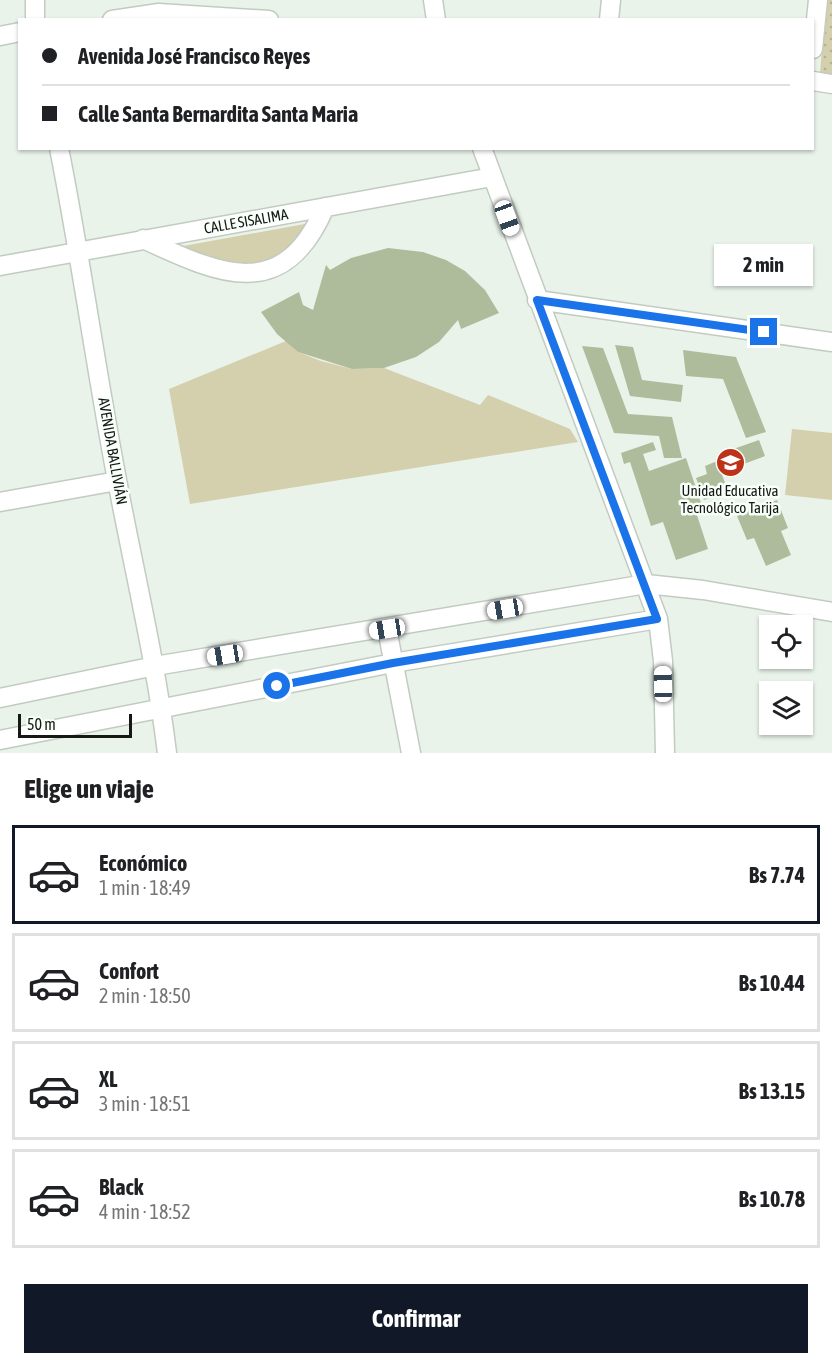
<!DOCTYPE html>
<html lang="es">
<head>
<meta charset="utf-8">
<style>
	:root { --surface:#fff; --page:#f6f6f6; --text:#202124; --muted:#757577; --line:#e0e0e0; --accent:#111827 }
	body { margin:0; font-family:"Asap Condensed",sans-serif; background:var(--page); color:var(--text); height:100vh; display:flex; flex-direction:column; font-size:22px; white-space:nowrap }
	* { box-sizing:border-box; margin:0 }
	p { font-size:20px; color:var(--muted) }
	.icon { flex:none; width:33px; height:33px; fill:none; stroke:currentColor; stroke-width:2; stroke-linecap:round; stroke-linejoin:round }
	.map { position:relative; height:753px; overflow:hidden }
	.panel { display:flex; flex-direction:column; background:var(--surface); flex:1 }
	.panel>* { flex:none }
	.hud { position:absolute; left:18px; top:18px; width:796px; height:132px; border-radius:0px; box-shadow:0 2px 4px #0004; display:grid; align-content:center; height:132px; padding:0 24px; background:var(--surface) }
	.fabs { position:absolute; left:759px; top:615px; display:grid; gap:12px }
	.fabs a { display:grid; place-items:center; width:54px; height:54px; border-radius:0px; background:var(--surface); box-shadow:0 2px 4px #0004; font-size:30px }
	.scale { position:absolute; left:18px; bottom:15px; width:114px; box-sizing:border-box; padding-left:6px; border:3px solid #151815; border-top:0; font-size:16px; line-height:21px; white-space:nowrap; color:#151815; -webkit-text-stroke:4px #f9fff9; paint-order:stroke }
	.end { position:absolute; width:27px; height:27px; margin:-14px; border:8px solid #1a73e8; background:#fff; box-shadow:0 0 0 3px #fff }
	.from { border-radius:50% }
	.bubble { position:absolute; height:42px; border-radius:0px; background:var(--surface); box-shadow:0 2px 4px #0004; font-size:20px; font-weight:700; line-height:42px; text-align:center }
	.car { position:absolute; width:18px; height:36px; margin:-18px -9px; border-radius:8px; box-shadow:0 0 4px 2px #0007; background:linear-gradient(#fff 24%,#345 0 40%,#fff 0 76%,#345 0 86%,#fff 0) }
	.hud b { display:flex; align-items:center; gap:21px; height:57px; font-size:22px }
	.hud b+b { border-top:2px solid var(--line) }
	.hud i { width:15px; height:15px; background:var(--text) }
	ul { padding:0; list-style:none }
	li { display:flex; align-items:center; gap:18px; height:99px; margin:0 12px 9px; padding:0 12px; border:3px solid var(--line); border-radius:0px }
	li div { flex:1 }
	li b { display:block; font-size:22px }
	li em { font-style:normal; font-weight:700 }
	li.on { border-color:var(--accent) }
	li>.icon { width:54px; height:54px; stroke-width:1.5 }
	h2 { padding:0 24px; font-size:27px; line-height:72px }
	.action { display:flex; gap:12px; margin-top:auto; padding:12px 24px }
	.action a { flex:1; height:69px; border-radius:0px; background:var(--accent); color:#fff; font-size:24px; font-weight:700; line-height:69px; text-align:center }
	.map>svg:first-child { display:block }
	.grass { fill:#d4d0ad }
	.park { fill:url(#park-dots) }
	.building { fill:#afbc9b }
	.lines { fill:none; stroke-linecap:round; stroke-linejoin:round }
	.minor-casing { stroke:#c2cbc2; stroke-width:21 }
	.minor { stroke:#fff; stroke-width:18 }
	.route { stroke:#1a73e8; stroke-width:8 }
	.labels { text-anchor:middle; dominant-baseline:central; stroke-width:5; stroke-linejoin:round; paint-order:stroke }
	.street-label { font-size:15px; fill:#151815; stroke:#f9fff9 }
	.poi-label { font-size:15px; fill:#151815; stroke:#f9fff9 }
</style>
</head>
<body>
<div class="map">
<svg width="832" height="753" viewBox="0 0 832 753">
	<defs>
		<pattern id="park-dots" width="8" height="8" patternUnits="userSpaceOnUse" patternTransform="scale(1.5)"><rect width="8" height="8" fill="#d4d0ad"/><path d="M2 2h.1M6 6h.1" fill="none" stroke="#b5b294" stroke-width="1.8" stroke-linecap="round"/></pattern>
	</defs>
	<rect width="100%" height="100%" fill="#e9f3ea"/>
	<path class="grass" d="M310,223C302,232 295,244 285,252C255,276 212,264 183,246Z
		M286,341L298,352L321,361L352,369L384,368L480,405L488,395L570,429L578,442L190,504L169,389Z
		M792,429L832,433V500L785,495Z"/>
	<path class="park" d="M826,0H832V75L820,73Z"/>
	<path class="building" d="M388,248L423,252L446,260L465,271L485,290L499,313L461,329L458,320L439,342L416,357L384,368L352,369L298,352L277,334L261,312L299,292L303,305L313,310L326,265L330,270L351,258Z
		M615,345L633,347L642,380L683,385L681,402L630,396Z
		M582,346L603,348L628,414L672,417L682,458H664L659,436L614,433Z
		M683,350L736,357L766,432L746,438L723,379L686,376Z
		M759,440L765,456L725,471L719,454Z
		M653,442L656,450L643,454L649,471L686,458L703,509L696,512L708,549L676,560L663,522L651,526L630,462L624,464L621,453Z
		M717,461L728,491L704,500L696,478L707,474L705,466Z
		M777,500L788,528L781,531L791,555L766,566L754,538L747,540L737,516Z"/>
	<g class="lines">
		<defs>
			<path id="minor" d="M433,0L436,20
				M35,20V0
				M112,20L159,13L269,20
				M609,20L611,0
				M0,36L20,32
				M813,49L818,0
				M813,81L832,84
				M59,148C81,259 96,370 117,480C134,571 156,661 167,753
				M482,148L658,619L663,661L665,753
				M143,239C219,274 283,305 325,207
				M0,266L492,177
				M537,300L832,342
				M0,502L117,481
				M387,629L411,753
				M0,698L155,666L646,584L703,590L832,612
				M0,740L393,663L658,619"/>
		</defs>
		<use href="#minor" class="minor-casing"/>
		<use href="#minor" class="minor"/>
	</g>
	<g class="lines">
		<path class="route" d="M277,686L393,663L657,619L537,300L764,332"/>
	</g>
	<defs>
		<symbol id="school-disc" viewBox="-11 -11 22 22"><circle r="9.5" fill="#be321a" stroke="#f9fff9"/><path d="M0-5L7-2L0 1L-7-2ZM-4 1L0 2.5L4 1V4Q0 6-4 4Z" fill="#fff"/></symbol>
	</defs>
	<g fill-rule="evenodd">
		<use href="#school-disc" x="714" y="446" width="33" height="33"/>
	</g>
	<g class="labels">
		<g class="street-label">
			<text transform="translate(246 221) rotate(-10)">CALLE SISALIMA</text>
			<text transform="translate(113 451) rotate(80)">AVENIDA BALLIVIÁN</text>
		</g>
		<g class="poi-label">
			<text x="730" y="490">Unidad Educativa<tspan x="730" dy="17">Tecnológico Tarija</tspan></text>
		</g>
	</g>
</svg>
<div class="fabs">
<a><svg class="icon" aria-label="locate" viewBox="0 0 24 24"><circle cx="12" cy="12" r="6"/><path d="M12 2v4M12 18v4M2 12h4M18 12h4"/></svg></a>
<a><svg class="icon" aria-label="layers" viewBox="0 0 24 24"><path d="M12 4l9 5-9 5-9-5zM3 14l9 5 9-5"/></svg></a>
</div>
<div class="scale">50 m</div>
<i class="end from" style="left:277px;top:686px"></i>
<i class="end" style="left:764px;top:332px"></i>
<div class="bubble" style="left:714px;top:244px;width:99px">2 min</div>
<i class="car" style="left:507px;top:218px;rotate:160deg"></i>
<i class="car" style="left:505px;top:609px;rotate:260deg"></i>
<i class="car" style="left:387px;top:629px;rotate:261deg"></i>
<i class="car" style="left:225px;top:655px;rotate:261deg"></i>
<i class="car" style="left:663px;top:684px;rotate:359deg"></i>
<div class="hud">
<b><i class="from"></i>Avenida José Francisco Reyes</b>
<b><i></i>Calle Santa Bernardita Santa Maria</b>
</div>
</div>
<section class="panel">
<h2>Elige un viaje</h2>
<ul>
<li class="on"><svg class="icon" aria-label="car" viewBox="0 0 24 24"><path d="M5 17H2v-5l4-1 3-4h7l3 4 3 1v5h-3M9 17h6M6 11h13"/><circle cx="7" cy="17" r="2"/><circle cx="17" cy="17" r="2"/></svg><div><b>Económico</b><p>1 min · 18:49</p></div><em>Bs 7.74</em></li>
<li><svg class="icon" aria-label="car" viewBox="0 0 24 24"><path d="M5 17H2v-5l4-1 3-4h7l3 4 3 1v5h-3M9 17h6M6 11h13"/><circle cx="7" cy="17" r="2"/><circle cx="17" cy="17" r="2"/></svg><div><b>Confort</b><p>2 min · 18:50</p></div><em>Bs 10.44</em></li>
<li><svg class="icon" aria-label="car" viewBox="0 0 24 24"><path d="M5 17H2v-5l4-1 3-4h7l3 4 3 1v5h-3M9 17h6M6 11h13"/><circle cx="7" cy="17" r="2"/><circle cx="17" cy="17" r="2"/></svg><div><b>XL</b><p>3 min · 18:51</p></div><em>Bs 13.15</em></li>
<li><svg class="icon" aria-label="car" viewBox="0 0 24 24"><path d="M5 17H2v-5l4-1 3-4h7l3 4 3 1v5h-3M9 17h6M6 11h13"/><circle cx="7" cy="17" r="2"/><circle cx="17" cy="17" r="2"/></svg><div><b>Black</b><p>4 min · 18:52</p></div><em>Bs 10.78</em></li>
</ul>
<div class="action"><a>Confirmar</a></div>
</section>
</body>
</html>
